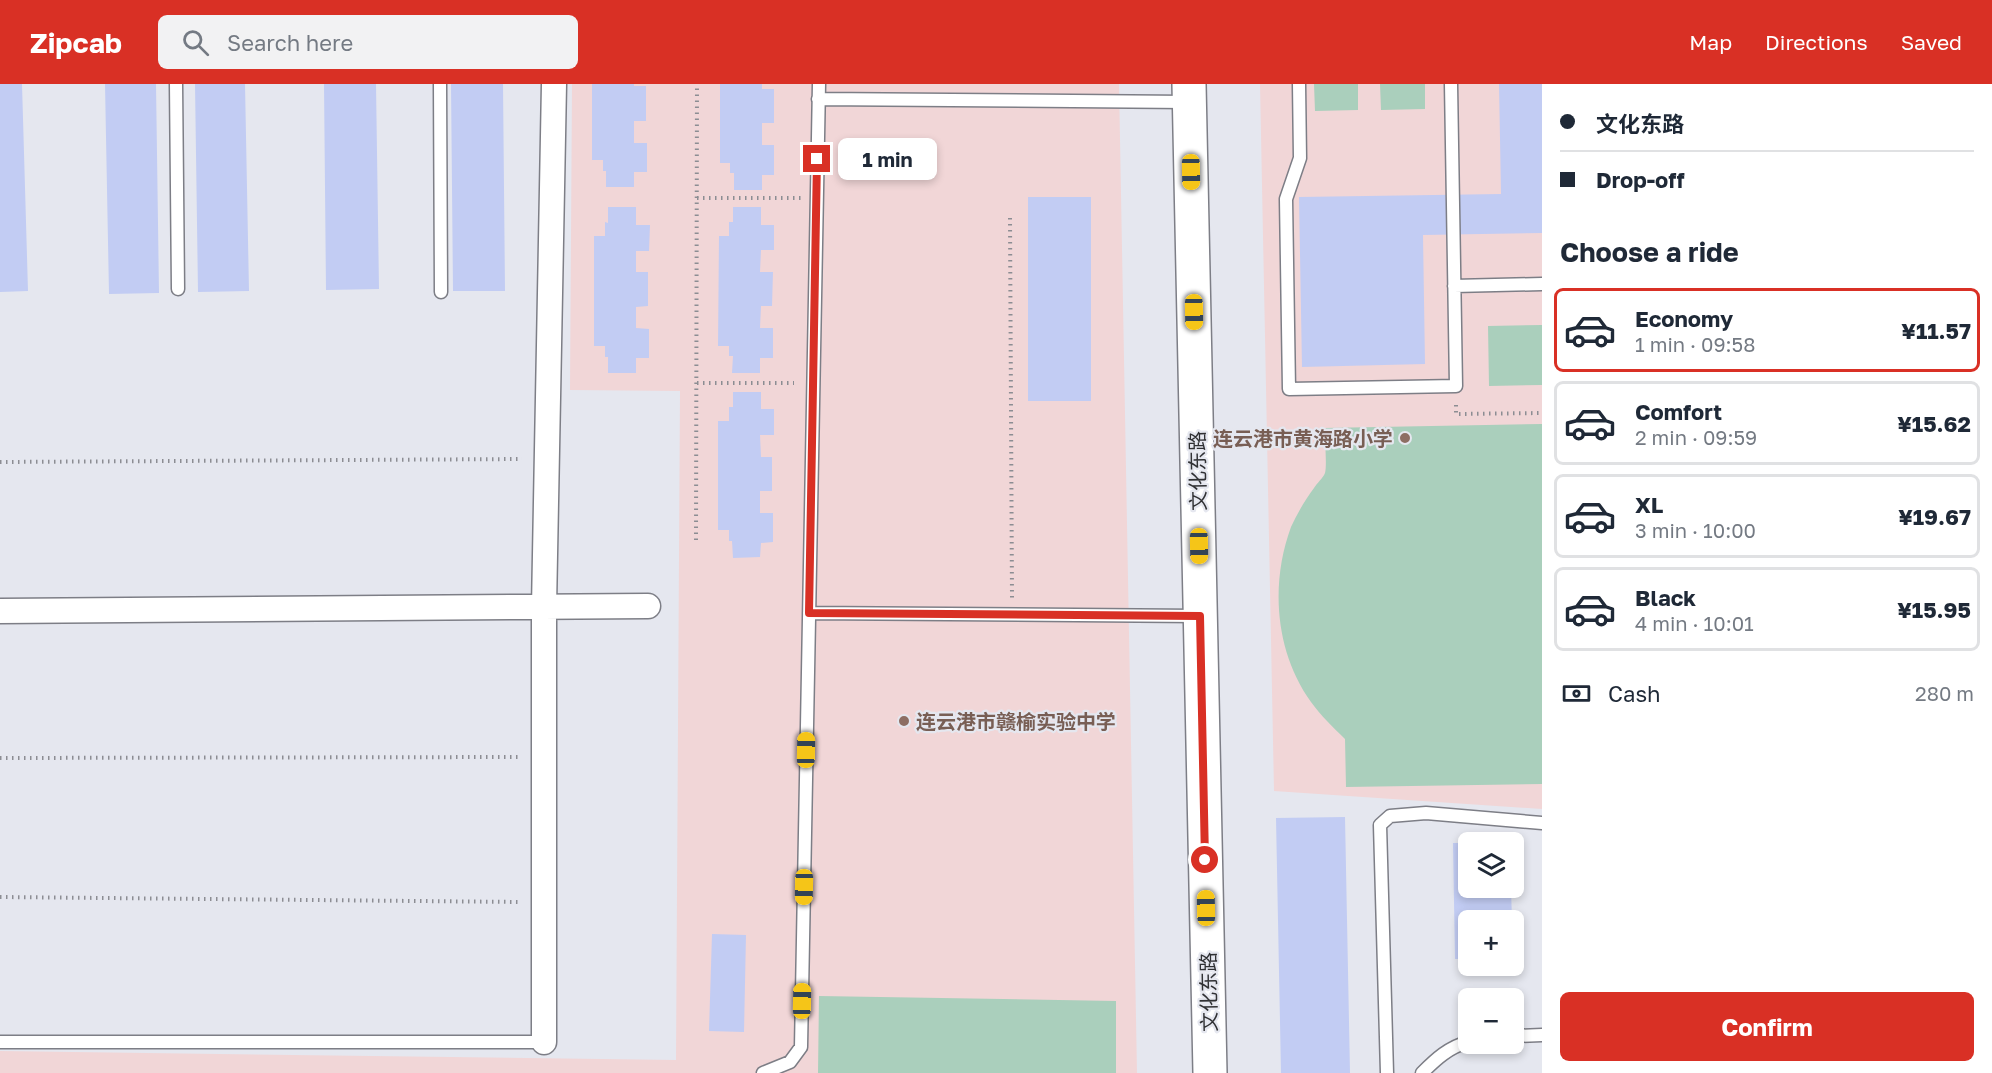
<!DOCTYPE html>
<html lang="en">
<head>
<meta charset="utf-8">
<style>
	:root { --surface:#fff; --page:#f2f2f3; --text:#1f2937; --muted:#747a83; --line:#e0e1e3; --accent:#d93025 }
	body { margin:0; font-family:"Golos Text","Noto Sans SC",sans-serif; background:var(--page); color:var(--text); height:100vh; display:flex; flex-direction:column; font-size:22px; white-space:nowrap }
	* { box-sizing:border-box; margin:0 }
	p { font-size:20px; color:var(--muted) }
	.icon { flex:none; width:33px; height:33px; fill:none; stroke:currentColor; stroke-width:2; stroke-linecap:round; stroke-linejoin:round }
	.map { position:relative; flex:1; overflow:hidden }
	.drawer { display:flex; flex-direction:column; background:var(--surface); width:450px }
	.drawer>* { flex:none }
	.guide { display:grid; align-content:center; height:132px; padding:0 18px; background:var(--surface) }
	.buttons { position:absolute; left:1458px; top:748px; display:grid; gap:12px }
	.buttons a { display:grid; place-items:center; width:66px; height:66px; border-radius:9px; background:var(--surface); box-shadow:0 3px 9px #0003; font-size:30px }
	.end { position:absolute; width:27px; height:27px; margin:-14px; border:8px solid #d93025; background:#fff; box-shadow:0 0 0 3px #fff }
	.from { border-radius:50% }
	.bubble { position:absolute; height:42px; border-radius:9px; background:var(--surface); box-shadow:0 3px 9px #0003; font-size:20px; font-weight:700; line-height:42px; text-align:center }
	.car { position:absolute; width:18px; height:36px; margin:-18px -9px; border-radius:8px; box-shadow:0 0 4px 2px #0007; background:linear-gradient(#f5c518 24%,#345 0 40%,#f5c518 0 76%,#345 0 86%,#f5c518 0) }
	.guide b { display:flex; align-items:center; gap:21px; height:57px; font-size:22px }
	.guide b+b { border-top:2px solid var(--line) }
	.guide i { width:15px; height:15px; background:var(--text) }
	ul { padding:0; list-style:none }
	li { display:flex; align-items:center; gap:18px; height:84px; margin:0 12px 9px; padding:0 6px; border:3px solid var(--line); border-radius:9px }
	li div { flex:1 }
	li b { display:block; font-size:22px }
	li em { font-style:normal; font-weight:700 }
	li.on { border-color:var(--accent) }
	li>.icon { width:54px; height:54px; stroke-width:1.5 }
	h2 { padding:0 18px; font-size:27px; line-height:72px }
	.pay { display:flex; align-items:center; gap:15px; height:66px; padding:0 18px; font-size:22px }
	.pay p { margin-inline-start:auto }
	.primary-button { display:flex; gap:12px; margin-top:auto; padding:12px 18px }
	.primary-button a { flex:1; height:69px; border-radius:9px; background:var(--accent); color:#fff; font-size:24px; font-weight:700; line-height:69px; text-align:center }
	header { display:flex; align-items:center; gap:36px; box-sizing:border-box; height:84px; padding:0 30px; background:var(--accent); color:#fff }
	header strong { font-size:28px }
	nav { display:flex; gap:33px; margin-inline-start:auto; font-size:21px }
	.search { width:420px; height:54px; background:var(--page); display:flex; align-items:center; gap:15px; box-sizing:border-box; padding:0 21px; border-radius:9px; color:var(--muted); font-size:22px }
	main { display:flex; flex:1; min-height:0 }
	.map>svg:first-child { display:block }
	.education { fill:#f1d6d7 }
	.green { fill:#aacfbc }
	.building { fill:#c2ccf3 }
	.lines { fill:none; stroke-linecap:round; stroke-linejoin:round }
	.lane-casing { stroke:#7d7e86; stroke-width:15 }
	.street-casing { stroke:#7d7e86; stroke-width:27 }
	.secondary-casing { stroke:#7d7e86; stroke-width:36 }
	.path { stroke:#8c8d93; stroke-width:4; stroke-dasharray:1.5 4.5; stroke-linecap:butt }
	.lane { stroke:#fff; stroke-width:12 }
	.street { stroke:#fff; stroke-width:24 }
	.secondary { stroke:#fff; stroke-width:33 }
	.route { stroke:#d93025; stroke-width:8 }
	.education-dot { fill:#8d6e63; stroke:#e5e7ef; stroke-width:2 }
	.labels { text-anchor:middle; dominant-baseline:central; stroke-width:4.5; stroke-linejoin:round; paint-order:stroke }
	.education-label { font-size:20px; font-weight:bold; fill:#785e54; stroke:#e5e7ef; text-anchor:end }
	.street-label { font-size:20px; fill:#303134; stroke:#e5e7ef }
</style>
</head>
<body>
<header>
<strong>Zipcab</strong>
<div class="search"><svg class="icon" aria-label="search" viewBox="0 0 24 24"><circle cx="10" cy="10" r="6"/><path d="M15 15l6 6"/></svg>Search here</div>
<nav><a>Map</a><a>Directions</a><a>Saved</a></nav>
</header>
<main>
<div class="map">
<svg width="1542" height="989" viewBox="0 0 1542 989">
	<rect width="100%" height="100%" fill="#e5e7ef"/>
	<path class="education" d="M572,0H1119L1137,989H0V967L676,976L680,307L570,306Z
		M1260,0H1542V725L1274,707Z"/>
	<path class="green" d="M1314,0H1358V26L1315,27Z
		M1380,0H1425V25L1381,26Z
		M1542,241V301L1489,302L1488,242Z
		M1542,340V700L1346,703L1345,655C1333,643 1321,632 1311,618C1275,568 1270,500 1291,443C1297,430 1305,416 1314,404C1317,399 1323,394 1325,389C1327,382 1325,353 1324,344Z
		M819,912L1116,917V989H818Z"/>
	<path class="building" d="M0,0H22L28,207L0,208Z
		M105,0H156L159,209L109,210Z
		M195,0H245L249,207L198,208Z
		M324,0H376L379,205L326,206Z
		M451,0H503L505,207H453Z
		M592,0H634V2H646V37H634V59H647V88H634V103H606V87H603V76H592Z
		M720,0H762V5H774V39H762V61H774V91H762V106H734V89H730V79H720Z
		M1499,0H1542V149L1423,151L1425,280L1302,283L1299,113L1501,110Z
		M1028,113H1091V317H1028Z
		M608,123H636V141H650L649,167H636V188H648V222L636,223V244L649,245V274H636V289H608V273H605V262H594V152H605V138L608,139Z
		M733,123H761V141H774V166H761L760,188H773L772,222H761L760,244H773V274H760V289H732L733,272H729V262H718L719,152H729V138H733Z
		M733,308H761V325H774V351H760L761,373H772V407H760V429H773V458L761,459L760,473L733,474L732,457H729V446H718V337H729V323H733Z
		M1345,733L1350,989H1281L1276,734Z
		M1453,759H1468V804H1511L1512,837H1468V875H1455Z
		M712,850L746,851L744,948L709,947Z"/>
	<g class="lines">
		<defs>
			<path id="lane" d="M176,0L178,205
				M440,0L441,208
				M1299,0L1300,74L1286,115L1289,305L1456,302L1451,0
				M818,15L1188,18
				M1454,202L1542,200
				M809,529L1198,532
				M1514,952L1542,951
				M0,958H544
				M763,989L790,978L801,963L819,0
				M1387,989L1380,741L1390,732L1426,729L1542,739
				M1422,989C1436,975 1449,963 1468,958"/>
			<path id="street" d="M0,527L648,522
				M544,958V523L554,0"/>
			<path id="secondary" d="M1189,0L1210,989"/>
		</defs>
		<use href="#lane" class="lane-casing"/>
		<use href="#street" class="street-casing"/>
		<use href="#secondary" class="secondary-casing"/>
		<path class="path" d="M697,114H801
			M1010,134L1012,514
			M697,299H794
			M1456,321V330L1542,329
			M0,378L522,375
			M696,456L697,0
			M0,674L521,673
			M0,813L519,818"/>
		<use href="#lane" class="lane"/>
		<use href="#street" class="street"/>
		<use href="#secondary" class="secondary"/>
	</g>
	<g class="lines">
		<path class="route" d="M817,75L809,529L1200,532L1205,776"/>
	</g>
	<g class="education-dot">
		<circle cx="1405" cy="354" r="6"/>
		<circle cx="904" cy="637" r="6"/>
	</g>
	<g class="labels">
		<g class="education-label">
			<text x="1393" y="354">连云港市黄海路小学</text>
			<text x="916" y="637" text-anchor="start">连云港市赣榆实验中学</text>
		</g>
		<g class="street-label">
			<text transform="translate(1197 387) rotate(-91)">文化东路</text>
			<text transform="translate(1208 908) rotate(-91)">文化东路</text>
		</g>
	</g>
</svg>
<div class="buttons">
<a><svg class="icon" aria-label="layers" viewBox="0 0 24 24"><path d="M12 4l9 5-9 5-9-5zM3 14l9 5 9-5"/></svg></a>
<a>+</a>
<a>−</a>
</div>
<i class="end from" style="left:1205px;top:776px"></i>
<i class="end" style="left:817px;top:75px"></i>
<div class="bubble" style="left:838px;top:54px;width:99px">1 min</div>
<i class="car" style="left:1191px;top:88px;rotate:179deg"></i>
<i class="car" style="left:1194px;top:228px;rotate:179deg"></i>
<i class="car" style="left:1199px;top:462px;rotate:179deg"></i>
<i class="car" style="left:806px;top:666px;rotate:1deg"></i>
<i class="car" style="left:804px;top:803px;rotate:181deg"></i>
<i class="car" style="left:1206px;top:824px;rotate:359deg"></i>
<i class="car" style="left:802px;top:917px;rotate:1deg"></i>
</div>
<section class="drawer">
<div class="guide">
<b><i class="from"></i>文化东路</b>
<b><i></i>Drop-off</b>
</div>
<h2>Choose a ride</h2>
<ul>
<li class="on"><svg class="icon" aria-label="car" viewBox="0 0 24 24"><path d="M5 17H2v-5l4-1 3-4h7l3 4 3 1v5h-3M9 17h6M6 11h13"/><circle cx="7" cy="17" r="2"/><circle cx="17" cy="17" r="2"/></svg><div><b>Economy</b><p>1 min · 09:58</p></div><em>¥11.57</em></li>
<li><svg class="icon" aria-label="car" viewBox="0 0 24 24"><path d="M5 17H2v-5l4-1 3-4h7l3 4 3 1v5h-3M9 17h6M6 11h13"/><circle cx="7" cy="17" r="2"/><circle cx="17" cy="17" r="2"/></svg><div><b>Comfort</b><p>2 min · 09:59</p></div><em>¥15.62</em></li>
<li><svg class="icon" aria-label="car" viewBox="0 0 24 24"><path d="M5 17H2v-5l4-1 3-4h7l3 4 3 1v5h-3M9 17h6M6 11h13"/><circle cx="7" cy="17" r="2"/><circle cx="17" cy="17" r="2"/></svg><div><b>XL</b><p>3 min · 10:00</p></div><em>¥19.67</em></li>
<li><svg class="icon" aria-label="car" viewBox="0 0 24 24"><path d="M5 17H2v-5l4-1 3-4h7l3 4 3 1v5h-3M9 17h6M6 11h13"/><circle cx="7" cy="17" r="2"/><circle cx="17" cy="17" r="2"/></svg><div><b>Black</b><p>4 min · 10:01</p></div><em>¥15.95</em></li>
</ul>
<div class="pay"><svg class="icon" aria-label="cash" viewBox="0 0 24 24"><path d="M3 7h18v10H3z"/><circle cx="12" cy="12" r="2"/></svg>Cash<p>280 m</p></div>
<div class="primary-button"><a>Confirm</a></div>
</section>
</main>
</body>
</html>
